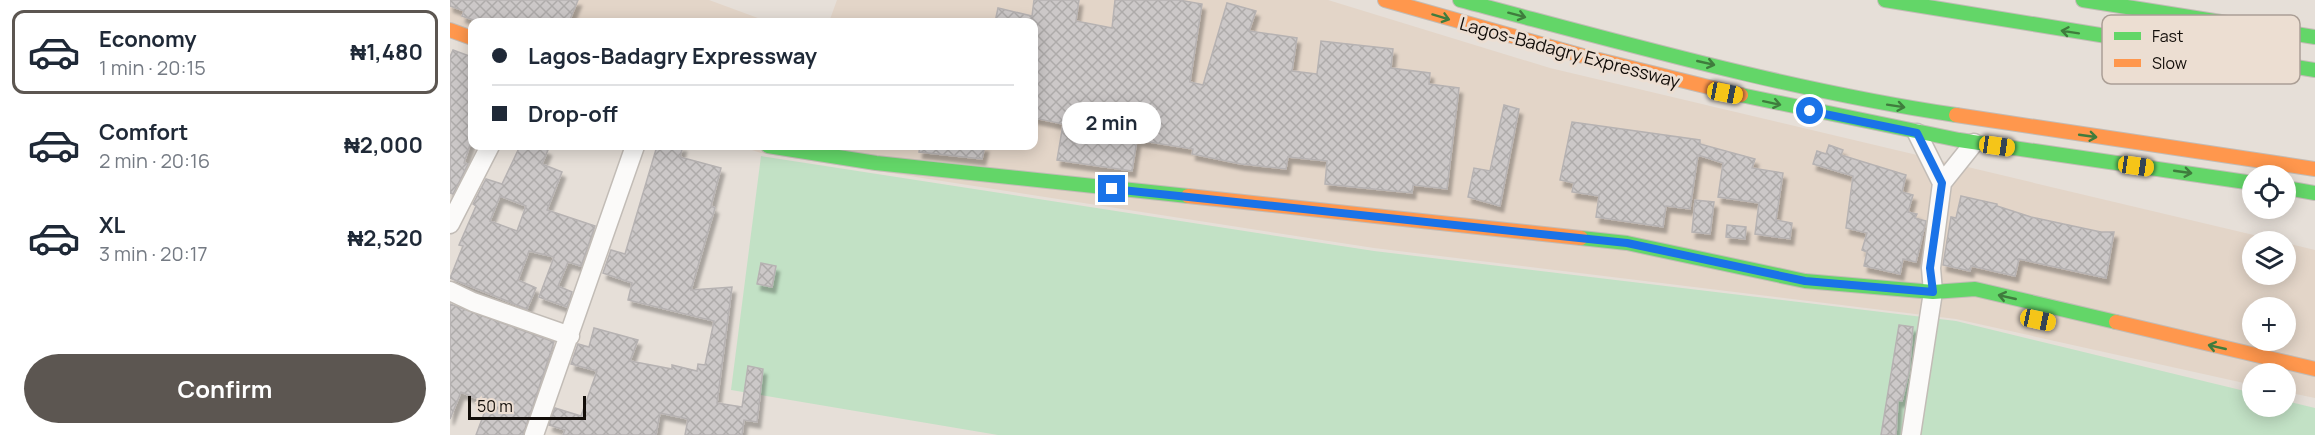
<!DOCTYPE html>
<html lang="en">
<head>
<meta charset="utf-8">
<style>
	:root { --surface:#fff; --page:#f2f2f3; --text:#1f2937; --muted:#747a83; --line:#e0e1e3; --accent:#5c5651 }
	body { margin:0; font-family:Manrope,sans-serif; background:var(--page); color:var(--text); height:100vh; display:flex; flex-direction:column; font-size:22px; white-space:nowrap }
	* { box-sizing:border-box; margin:0 }
	p { font-size:20px; color:var(--muted) }
	.icon { flex:none; width:33px; height:33px; fill:none; stroke:currentColor; stroke-width:2; stroke-linecap:round; stroke-linejoin:round }
	.map { position:relative; flex:1; overflow:hidden }
	.details { display:flex; flex-direction:column; background:var(--surface); width:450px }
	.details>* { flex:none }
	.hud { position:absolute; left:18px; top:18px; width:570px; height:132px; border-radius:12px; box-shadow:0 3px 15px #0003; display:grid; align-content:center; height:132px; padding:0 24px; background:var(--surface) }
	.controls { position:absolute; left:1792px; top:165px; display:grid; gap:12px }
	.controls a { display:grid; place-items:center; width:54px; height:54px; border-radius:50%; background:var(--surface); box-shadow:0 3px 15px #0003; font-size:30px }
	.scale { position:absolute; left:18px; bottom:15px; width:118px; box-sizing:border-box; padding-left:6px; border:3px solid #120d09; border-top:0; font-size:16px; line-height:21px; white-space:nowrap; color:#120d09; -webkit-text-stroke:4px #ecded2; paint-order:stroke }
	.end { position:absolute; width:27px; height:27px; margin:-14px; border:8px solid #1a73e8; background:#fff; box-shadow:0 0 0 3px #fff }
	.from { border-radius:50% }
	.bubble { position:absolute; height:42px; border-radius:21px; background:var(--surface); box-shadow:0 3px 15px #0003; font-size:20px; font-weight:700; line-height:42px; text-align:center }
	.car { position:absolute; width:18px; height:36px; margin:-18px -9px; border-radius:8px; box-shadow:0 0 4px 2px #0007; background:linear-gradient(#f5c518 24%,#345 0 40%,#f5c518 0 76%,#345 0 86%,#f5c518 0) }
	.hud b { display:flex; align-items:center; gap:21px; height:57px; font-size:22px }
	.hud b+b { border-top:2px solid var(--line) }
	.hud i { width:15px; height:15px; background:var(--text) }
	ul { padding:10px 0 0; list-style:none }
	li { display:flex; align-items:center; gap:18px; height:84px; margin:0 12px 9px; padding:0 12px; border:3px solid transparent; border-radius:12px }
	li div { flex:1 }
	li b { display:block; font-size:22px }
	li em { font-style:normal; font-weight:700 }
	li.selected { border-color:var(--accent) }
	li>.icon { width:54px; height:54px; stroke-width:1.5 }
	.action { display:flex; gap:12px; margin-top:auto; padding:12px 24px }
	.action a { flex:1; height:69px; border-radius:36px; background:var(--accent); color:#fff; font-size:24px; font-weight:700; line-height:69px; text-align:center }
	main { display:flex; flex:1; min-height:0 }
	.map>svg:first-child { display:block }
	.built { fill:#e3d5c8; fill-rule:evenodd }
	.green { fill:#c2e1c5 }
	.building { fill:url(#building-cross-hatch); stroke:#b6b2b2; stroke-width:1.5; fill-rule:evenodd; filter:url(#shadow) }
	.lines { fill:none; stroke-linecap:round; stroke-linejoin:round }
	.street-casing { stroke:#c2bcb6; stroke-width:21 }
	.fast-casing { stroke:#c2bcb6; stroke-width:16 }
	.slow-casing { stroke:#c2bcb6; stroke-width:16 }
	.street { stroke:#fbfaf9; stroke-width:18 }
	.fast { stroke:#63d668; stroke-width:14 }
	.slow { stroke:#ff974d; stroke-width:14 }
	.oneway { stroke:#3f7c3d }
	.route { stroke:#1a73e8; stroke-width:8 }
	.labels { text-anchor:middle; dominant-baseline:central; stroke-width:6; stroke-linejoin:round; paint-order:stroke }
	.street-label { font-size:18px; fill:#120d09; stroke:#ecded2 }
	.key { fill:#ecded2; stroke:#ab9f96; stroke-width:1.5 }
	.key-label { font-size:16px; fill:#120d09 }
</style>
</head>
<body>
<main>
<section class="details">
<ul>
<li class="selected"><svg class="icon" aria-label="car" viewBox="0 0 24 24"><path d="M5 17H2v-5l4-1 3-4h7l3 4 3 1v5h-3M9 17h6M6 11h13"/><circle cx="7" cy="17" r="2"/><circle cx="17" cy="17" r="2"/></svg><div><b>Economy</b><p>1 min · 20:15</p></div><em>₦1,480</em></li>
<li><svg class="icon" aria-label="car" viewBox="0 0 24 24"><path d="M5 17H2v-5l4-1 3-4h7l3 4 3 1v5h-3M9 17h6M6 11h13"/><circle cx="7" cy="17" r="2"/><circle cx="17" cy="17" r="2"/></svg><div><b>Comfort</b><p>2 min · 20:16</p></div><em>₦2,000</em></li>
<li><svg class="icon" aria-label="car" viewBox="0 0 24 24"><path d="M5 17H2v-5l4-1 3-4h7l3 4 3 1v5h-3M9 17h6M6 11h13"/><circle cx="7" cy="17" r="2"/><circle cx="17" cy="17" r="2"/></svg><div><b>XL</b><p>3 min · 20:17</p></div><em>₦2,520</em></li>
</ul>
<div class="action"><a>Confirm</a></div>
</section>
<div class="map">
<svg width="1865" height="435" viewBox="0 0 1865 435">
	<defs>
		<pattern id="building-cross-hatch" width="8" height="8" patternUnits="userSpaceOnUse" patternTransform="scale(1.5)"><rect width="8" height="8" fill="#ccc8c8"/><path d="M0 0l8 8M0 8l8-8" fill="none" stroke="#aeabaa"/></pattern>
		<filter id="shadow"><feDropShadow dx="3.5" dy="6" stdDeviation="1.5" flood-color="#0004"/></filter>
	</defs>
	<rect width="100%" height="100%" fill="#e6dfd8"/>
	<path class="built" d="M0,0H259L319,22H22V43L0,35Z
		M387,0H878L1100,68L1829,241L1803,242V274H1836V243L1865,250V398L1836,392V374H1803V385L1506,319L924,248L311,153L290,146H584V22H379ZM1803,308H1836V340H1803Z"/>
	<path class="green" d="M311,156L924,251L1506,321L1803,393V406H1836V401L1865,408V435H548L281,390Z"/>
	<path class="building" d="M0,0H128L119,22H29L12,16L14,11L0,6Z
		M584,0H629L626,21L662,28L665,0H729L752,4L740,82L753,85L777,3L806,11L799,31L847,38L842,71L867,74L871,41L943,49L941,68L980,73L979,84L1009,88L997,189L963,185L962,193L875,184L877,161L838,157L836,169L791,164L742,154L743,149L687,140L682,171L607,160L613,124L584,118V22H545L548,8L582,16Z
		M3,50L22,57V139L14,163L18,164L3,194L0,193V57Z
		M1054,105L1069,109L1050,206L1018,197L1024,168L1040,171Z
		M1122,122L1250,140V144L1305,159L1302,168L1333,173L1326,220L1342,223L1340,239L1305,234L1309,203L1268,197L1273,163L1248,155L1240,209L1216,206L1213,227L1146,217L1149,196L1122,192L1124,183L1110,180Z
		M1379,145L1393,150L1391,155L1456,175L1452,192L1463,195L1458,212L1467,214L1465,218L1476,221L1466,262L1453,259L1450,274L1414,266L1417,252L1412,250L1417,233L1396,228L1403,176L1363,164L1367,151L1376,154Z
		M70,146H88L98,150L92,164L112,172L97,210L145,226L131,266L118,262L108,286L122,292L117,307L89,297L104,257L79,251L68,280L86,288L77,309L0,278L13,246L9,245L26,206L23,204L36,179L52,184ZM50,196L76,206L67,231L40,221Z
		M207,146H233L230,157L271,168L261,206L265,208L241,290L282,287L267,403L292,407L298,366L313,369L307,422L294,420L292,435H235L238,419L210,413L206,435H113L115,430L99,425L105,408L131,416L147,371L121,364L128,344L139,347L144,328L188,340L180,361L222,369V365L247,371L248,364L255,365L264,321L178,300L182,283L153,273L161,250L175,254Z
		M470,146H535L532,159L469,152Z
		M1511,196L1547,204V206L1581,217L1651,232H1664L1656,278L1569,259L1565,276L1521,266L1520,271L1493,265L1501,217L1506,218Z
		M1245,200L1264,202L1260,234L1242,232Z
		M1277,225L1296,227L1295,239L1276,237Z
		M311,263L326,266L322,287L307,284Z
		M0,304L104,342L73,435H26L38,403L11,392L0,419Z
		M1449,325L1463,327L1459,372L1452,401L1448,400L1446,435H1431Z"/>
	<g class="lines">
		<defs>
			<path id="street" d="M1467,133L1492,183
				M0,224L40,146
				M0,291L23,302L120,336
				M84,435L185,146
				M1461,435L1483,292L1481,268L1492,183L1524,143"/>
			<path id="fast" d="M1010,0C1174,43 1338,90 1506,115
				M1435,0L1865,70
				M1633,0L1865,37
				M1291,95L1509,140L1803,183
				M318,146L426,163L738,196
				M1836,188L1865,193
				M1131,238L1177,243L1355,281L1483,292L1525,289L1666,322"/>
			<path id="slow" d="M935,0L1133,56L1291,95
				M0,30L22,38
				M1506,115L1865,169
				M738,196L1131,238
				M1666,322L1865,369"/>
		</defs>
		<use href="#street" class="street-casing"/>
		<use href="#fast" class="fast-casing"/>
		<use href="#slow" class="slow-casing"/>
		<use href="#street" class="street"/>
		<use href="#fast" class="fast"/>
		<use href="#slow" class="slow"/>
	</g>
	<defs><path id="oneway-shaft" d="M-6 0H5M1.5-3L5.5 0L1.5 3" fill="none" stroke-width="1.6" stroke-linecap="round" stroke-linejoin="round" transform="scale(1.5)"/></defs>
	<g class="oneway">
		<use href="#oneway-shaft" transform="translate(1067 15) rotate(15)"/>
		<use href="#oneway-shaft" transform="translate(991 17) rotate(17)"/>
		<use href="#oneway-shaft" transform="translate(1620 32) rotate(-171)"/>
		<use href="#oneway-shaft" transform="translate(1256 63) rotate(13)"/>
		<use href="#oneway-shaft" transform="translate(1322 103) rotate(12)"/>
		<use href="#oneway-shaft" transform="translate(1446 106) rotate(9)"/>
		<use href="#oneway-shaft" transform="translate(1638 136) rotate(8)"/>
		<use href="#oneway-shaft" transform="translate(1733 172) rotate(8)"/>
		<use href="#oneway-shaft" transform="translate(1557 297) rotate(-167)"/>
		<use href="#oneway-shaft" transform="translate(1767 347) rotate(-167)"/>
	</g>
	<g class="lines">
		<path class="route" d="M662,189L1177,243L1355,281L1483,292L1480,268L1492,183L1467,133L1360,111"/>
	</g>
	<g class="labels">
		<g class="street-label">
			<text transform="translate(1120 52) rotate(15)">Lagos-Badagry Expressway</text>
		</g>
	</g>
	<rect x="1652" y="15" width="198" height="69" rx="9" class="key"/>
	<rect x="1664" y="32" width="27" height="8" fill="#63d668"/>
	<rect x="1664" y="59" width="27" height="8" fill="#ff974d"/>
	<g class="key-label">
		<text x="1702" y="42">Fast</text>
		<text x="1702" y="69">Slow</text>
	</g>
</svg>
<div class="controls">
<a><svg class="icon" aria-label="locate" viewBox="0 0 24 24"><circle cx="12" cy="12" r="6"/><path d="M12 2v4M12 18v4M2 12h4M18 12h4"/></svg></a>
<a><svg class="icon" aria-label="layers" viewBox="0 0 24 24"><path d="M12 4l9 5-9 5-9-5zM3 14l9 5 9-5"/></svg></a>
<a>+</a>
<a>−</a>
</div>
<div class="scale">50 m</div>
<i class="end from" style="left:1360px;top:111px"></i>
<i class="end" style="left:662px;top:189px"></i>
<div class="bubble" style="left:612px;top:102px;width:99px">2 min</div>
<i class="car" style="left:1275px;top:93px;rotate:101deg"></i>
<i class="car" style="left:1547px;top:146px;rotate:98deg"></i>
<i class="car" style="left:1686px;top:166px;rotate:98deg"></i>
<i class="car" style="left:1588px;top:320px;rotate:102deg"></i>
<div class="hud">
<b><i class="from"></i>Lagos-Badagry Expressway</b>
<b><i></i>Drop-off</b>
</div>
</div>
</main>
</body>
</html>
